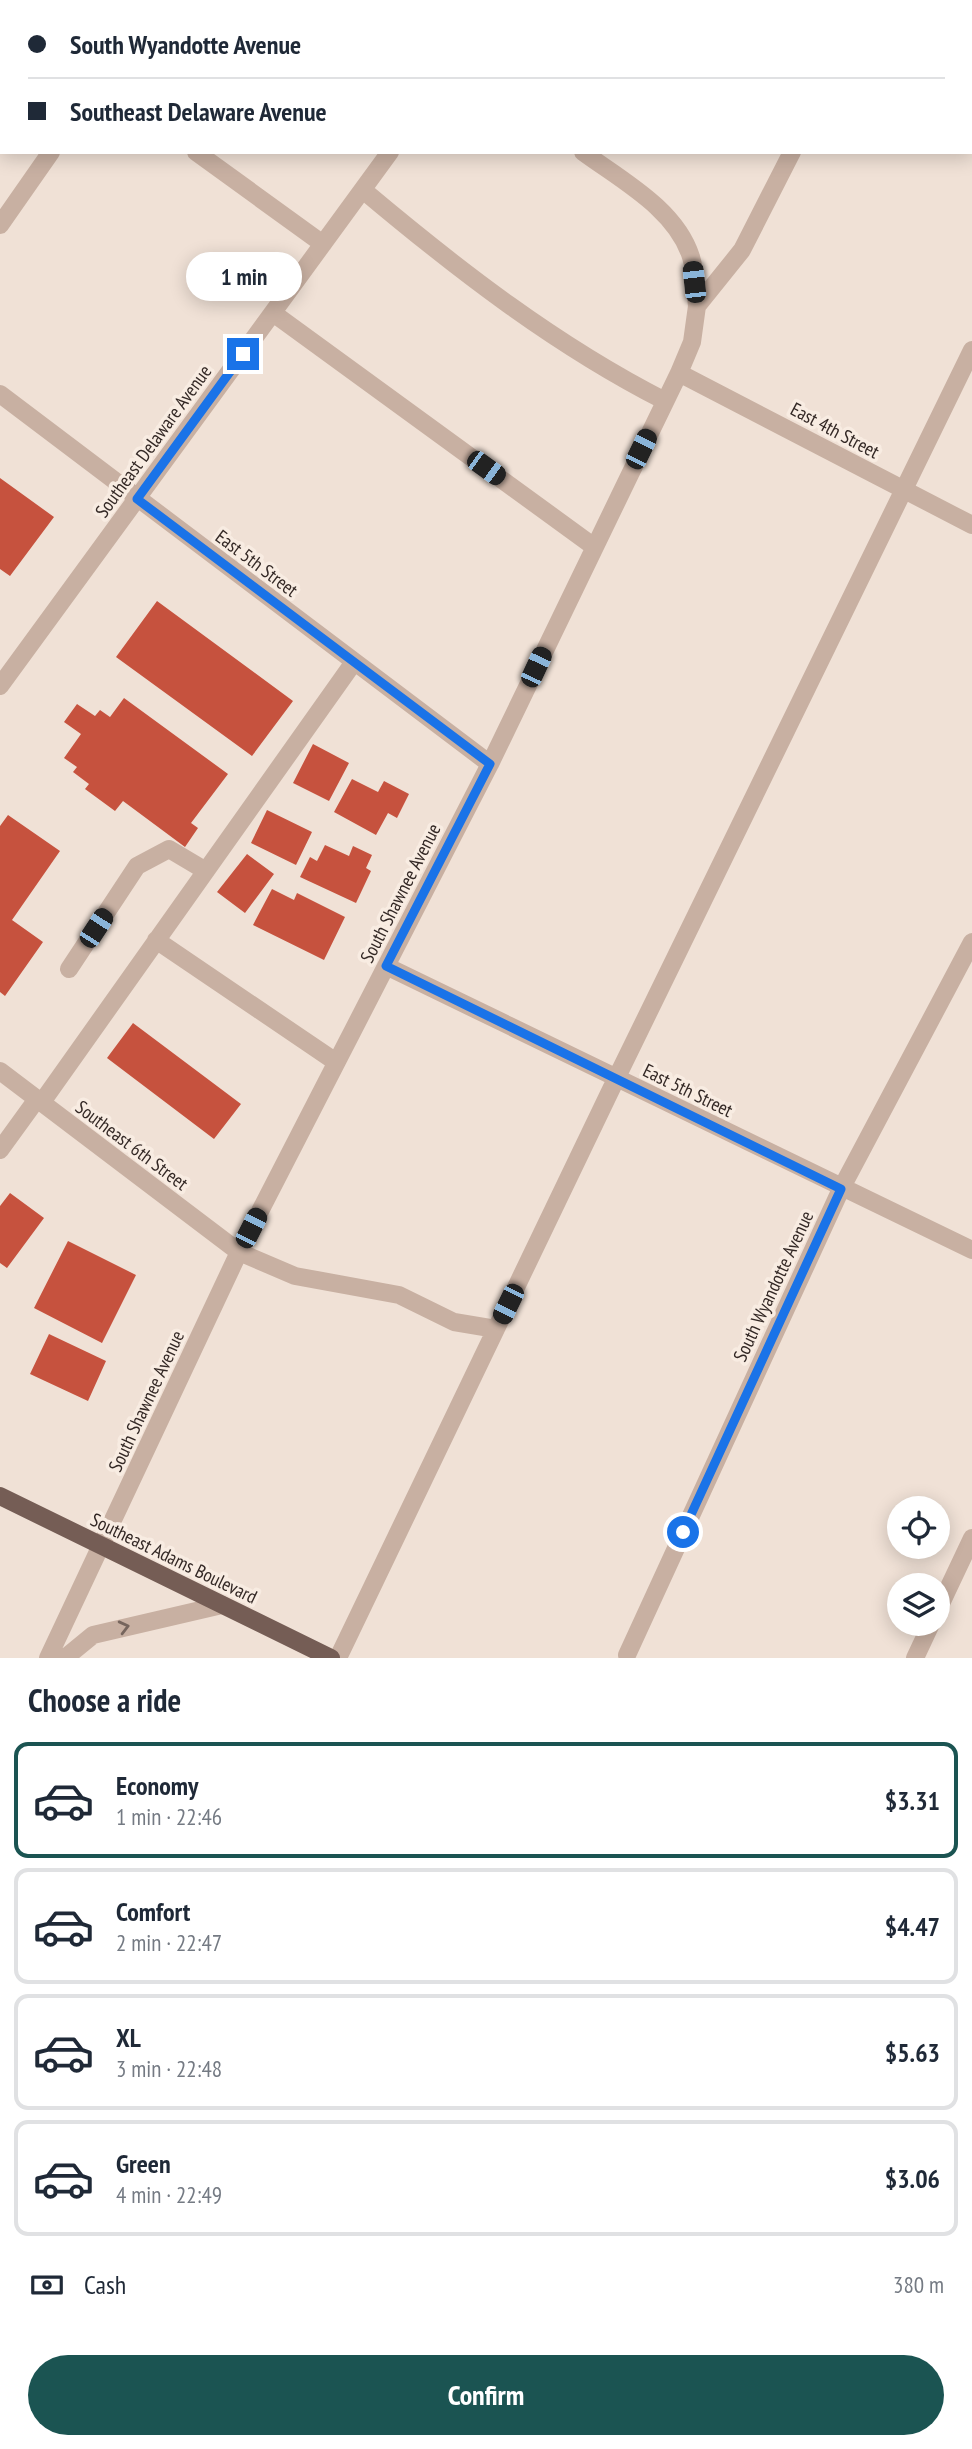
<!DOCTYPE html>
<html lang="en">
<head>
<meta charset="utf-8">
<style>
	:root { --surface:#fff; --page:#f6f6f7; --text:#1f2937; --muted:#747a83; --line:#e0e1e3; --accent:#1b5452 }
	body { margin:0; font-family:"PT Sans Narrow",sans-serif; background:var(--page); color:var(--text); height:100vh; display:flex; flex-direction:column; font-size:26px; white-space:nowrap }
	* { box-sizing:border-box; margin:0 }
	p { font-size:23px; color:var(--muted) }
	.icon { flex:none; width:38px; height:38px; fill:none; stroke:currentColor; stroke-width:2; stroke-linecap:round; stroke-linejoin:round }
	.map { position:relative; height:1658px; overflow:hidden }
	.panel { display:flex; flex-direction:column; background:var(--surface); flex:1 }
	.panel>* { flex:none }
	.guide { position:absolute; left:0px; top:0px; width:973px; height:154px; box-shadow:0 4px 18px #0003; display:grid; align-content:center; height:154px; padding:0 28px; background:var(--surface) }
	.tools { position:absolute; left:887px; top:1496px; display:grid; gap:14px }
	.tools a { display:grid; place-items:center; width:63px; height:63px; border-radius:50%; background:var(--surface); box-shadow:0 4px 18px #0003; font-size:35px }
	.end { position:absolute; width:32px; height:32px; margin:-16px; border:9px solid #1a73e8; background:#fff; box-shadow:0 0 0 4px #fff }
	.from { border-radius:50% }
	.bubble { position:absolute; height:49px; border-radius:24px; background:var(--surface); box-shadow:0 4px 18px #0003; font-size:23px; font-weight:600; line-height:49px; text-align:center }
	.car { position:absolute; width:21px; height:42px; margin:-21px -10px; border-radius:9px; box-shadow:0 0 5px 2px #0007; background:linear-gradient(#222 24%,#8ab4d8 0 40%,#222 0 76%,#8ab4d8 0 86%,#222 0) }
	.guide b { display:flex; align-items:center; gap:24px; height:66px; font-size:26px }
	.guide b+b { border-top:2px solid var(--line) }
	.guide i { width:18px; height:18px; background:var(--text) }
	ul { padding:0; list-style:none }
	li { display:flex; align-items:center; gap:21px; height:116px; margin:0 14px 10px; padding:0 14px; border:4px solid var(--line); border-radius:14px }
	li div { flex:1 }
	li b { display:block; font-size:26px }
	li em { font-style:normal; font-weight:600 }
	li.selected { border-color:var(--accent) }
	li>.icon { width:63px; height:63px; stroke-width:1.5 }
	h2 { padding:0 28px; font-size:32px; line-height:84px }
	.pay { display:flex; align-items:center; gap:18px; height:77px; padding:0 28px; font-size:26px }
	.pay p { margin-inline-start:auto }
	.action { display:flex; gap:14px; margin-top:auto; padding:14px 28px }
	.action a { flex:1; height:80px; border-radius:42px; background:var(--accent); color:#fff; font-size:28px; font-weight:600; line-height:80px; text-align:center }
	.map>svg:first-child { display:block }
	.building { fill:#c6523e }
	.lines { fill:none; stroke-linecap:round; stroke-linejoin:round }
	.minor { stroke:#c8b0a2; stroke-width:18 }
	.major { stroke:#755d55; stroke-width:18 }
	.oneway { stroke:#76655d }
	.route { stroke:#1a73e8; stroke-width:9 }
	.labels { text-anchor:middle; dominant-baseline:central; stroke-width:7; stroke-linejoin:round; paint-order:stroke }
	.street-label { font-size:19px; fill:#332825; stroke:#f8ece2 }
</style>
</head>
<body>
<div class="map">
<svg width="972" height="1658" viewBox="0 0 972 1658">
	<rect width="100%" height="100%" fill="#f0e1d6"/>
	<path class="building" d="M0,478L54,517L10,576L0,569Z
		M157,601L293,701L252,756L116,657Z
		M124,698L228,774L191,823L198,828L185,847L123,801L115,811L85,789L89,784L73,772L77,767L64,758L81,734L64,722L77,704L95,716L100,710L110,717Z
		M313,744L349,763L329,801L293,783Z
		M352,779L378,792L384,781L409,794L397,818L388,813L376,835L334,812Z
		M267,810L312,832L296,865L251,843Z
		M8,815L60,851L12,920L43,942L5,996L0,992V826Z
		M325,845L349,856L353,846L372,855L366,868L371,871L356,903L300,877L310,857L317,861Z
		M247,854L274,874L245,913L217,892Z
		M272,889L294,900L297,893L345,917L324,960L253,925Z
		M133,1023L241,1104L214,1139L107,1058Z
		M10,1193L44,1218L7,1268L0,1263V1206Z
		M68,1241L136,1275L102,1343L34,1308Z
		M49,1334L106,1361L88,1401L30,1374Z"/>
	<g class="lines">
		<path class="minor" d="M94,0L97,2
			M376,0L379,2
			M158,2L159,0
			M499,2L500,0
			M870,2L871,0
			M0,13L2,14
			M0,108L2,110
			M196,152L323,244
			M583,152C621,180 676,209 691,257C696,272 695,291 697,306
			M363,190C457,269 555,345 665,401
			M0,225L51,152
			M273,313L593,546
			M679,373L972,525
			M0,394L490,764
			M0,686L390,152
			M156,940L336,1062
			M386,966L972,1250
			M69,969L137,866L169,849L206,871
			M0,1071L239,1252L295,1276L399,1295L454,1322L496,1329
			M42,1102L354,662
			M0,1150L37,1099
			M938,1610L972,1538
			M627,1655L841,1189L972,942
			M48,1658L239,1252L490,764L679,373L692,342L697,306L742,250L792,152
			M65,1658L93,1635L222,1605
			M338,1658L616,1079L972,350
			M915,1658L931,1624"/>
		<path class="major" d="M0,1496L331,1658"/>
	</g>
	<defs><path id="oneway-chevron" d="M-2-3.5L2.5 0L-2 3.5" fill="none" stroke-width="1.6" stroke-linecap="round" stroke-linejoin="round" transform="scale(1.75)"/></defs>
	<use class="oneway" href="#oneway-chevron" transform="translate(124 1627) rotate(-14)"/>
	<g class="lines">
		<path class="route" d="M243,354L137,499L490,764L386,966L841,1189L683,1532"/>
	</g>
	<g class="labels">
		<g class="street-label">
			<text transform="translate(835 430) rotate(28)">East 4th Street</text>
			<text transform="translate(153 441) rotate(-54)">Southeast Delaware Avenue</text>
			<text transform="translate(257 563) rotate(37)">East 5th Street</text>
			<text transform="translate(400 893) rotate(-63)">South Shawnee Avenue</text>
			<text transform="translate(688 1090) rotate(26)">East 5th Street</text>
			<text transform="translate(132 1145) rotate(37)">Southeast 6th Street</text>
			<text transform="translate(773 1286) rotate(-65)">South Wyandotte Avenue</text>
			<text transform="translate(146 1401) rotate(-65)">South Shawnee Avenue</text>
			<text transform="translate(174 1558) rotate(26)">Southeast Adams Boulevard</text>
		</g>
	</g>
</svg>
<div class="tools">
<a><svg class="icon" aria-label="locate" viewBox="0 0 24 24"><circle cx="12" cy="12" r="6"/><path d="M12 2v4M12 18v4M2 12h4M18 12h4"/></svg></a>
<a><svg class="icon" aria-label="layers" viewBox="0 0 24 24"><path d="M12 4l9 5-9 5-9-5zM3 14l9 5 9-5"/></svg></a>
</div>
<i class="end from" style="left:683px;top:1532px"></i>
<i class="end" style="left:243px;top:354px"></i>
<div class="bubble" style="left:186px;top:252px;width:116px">1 min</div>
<i class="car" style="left:694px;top:282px;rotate:354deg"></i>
<i class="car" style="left:641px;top:449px;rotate:26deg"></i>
<i class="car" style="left:486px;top:468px;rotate:126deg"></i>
<i class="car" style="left:536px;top:667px;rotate:25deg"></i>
<i class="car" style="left:96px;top:928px;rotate:33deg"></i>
<i class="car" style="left:251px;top:1228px;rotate:27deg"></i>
<i class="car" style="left:508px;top:1304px;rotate:206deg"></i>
<div class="guide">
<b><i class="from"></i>South Wyandotte Avenue</b>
<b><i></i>Southeast Delaware Avenue</b>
</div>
</div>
<section class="panel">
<h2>Choose a ride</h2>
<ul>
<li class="selected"><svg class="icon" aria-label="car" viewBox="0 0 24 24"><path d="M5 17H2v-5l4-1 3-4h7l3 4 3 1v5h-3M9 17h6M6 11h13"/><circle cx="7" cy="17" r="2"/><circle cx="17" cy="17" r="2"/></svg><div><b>Economy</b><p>1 min · 22:46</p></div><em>$3.31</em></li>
<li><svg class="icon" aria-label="car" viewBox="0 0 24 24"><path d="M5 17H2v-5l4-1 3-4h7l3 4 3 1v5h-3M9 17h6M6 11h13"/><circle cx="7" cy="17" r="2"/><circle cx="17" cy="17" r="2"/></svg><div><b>Comfort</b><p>2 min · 22:47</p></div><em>$4.47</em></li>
<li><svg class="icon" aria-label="car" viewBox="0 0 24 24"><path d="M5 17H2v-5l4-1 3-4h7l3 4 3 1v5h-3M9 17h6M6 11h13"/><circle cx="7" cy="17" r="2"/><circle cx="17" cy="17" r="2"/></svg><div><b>XL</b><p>3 min · 22:48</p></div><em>$5.63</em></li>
<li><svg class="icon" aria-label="car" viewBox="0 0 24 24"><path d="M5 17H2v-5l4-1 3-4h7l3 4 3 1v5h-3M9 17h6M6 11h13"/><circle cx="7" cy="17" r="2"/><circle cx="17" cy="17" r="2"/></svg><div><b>Green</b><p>4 min · 22:49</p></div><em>$3.06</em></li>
</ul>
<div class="pay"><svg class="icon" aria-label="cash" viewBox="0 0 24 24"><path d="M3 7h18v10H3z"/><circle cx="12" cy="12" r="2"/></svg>Cash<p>380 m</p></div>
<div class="action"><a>Confirm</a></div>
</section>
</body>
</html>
